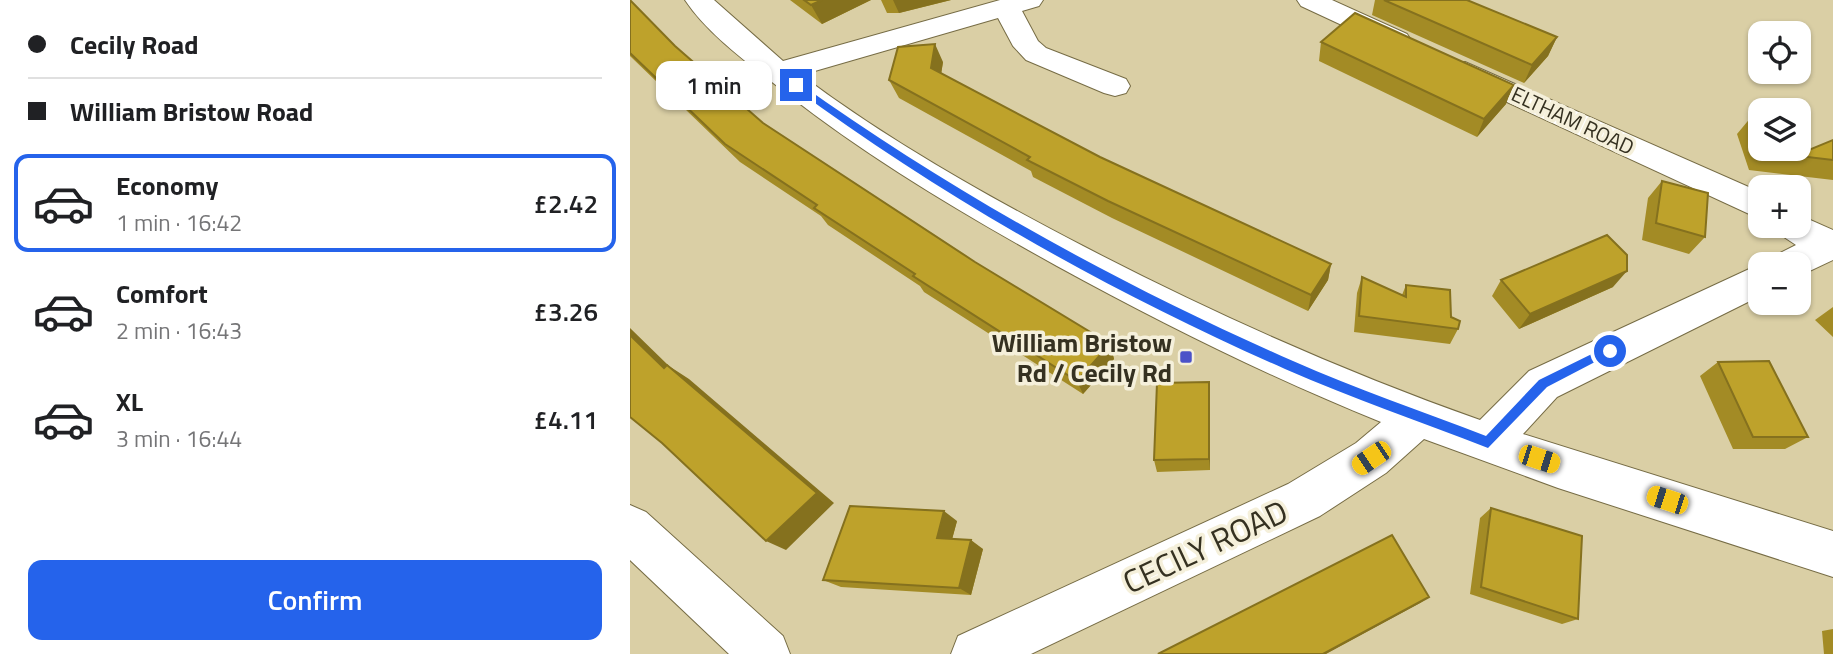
<!DOCTYPE html>
<html lang="en">
<head>
<meta charset="utf-8">
<style>
	:root { --surface:#fff; --page:#f2f2f2; --text:#202124; --muted:#757577; --line:#e0e0e0; --accent:#2563eb }
	body { margin:0; font-family:"Titillium Web",sans-serif; background:var(--page); color:var(--text); height:100vh; display:flex; flex-direction:column; font-size:26px; white-space:nowrap }
	* { box-sizing:border-box; margin:0 }
	p { font-size:23px; color:var(--muted) }
	.icon { flex:none; width:38px; height:38px; fill:none; stroke:currentColor; stroke-width:2; stroke-linecap:round; stroke-linejoin:round }
	.map { position:relative; flex:1; overflow:hidden }
	.sheet { display:flex; flex-direction:column; background:var(--surface); width:630px }
	.sheet>* { flex:none }
	.guide { display:grid; align-content:center; height:154px; padding:0 28px; background:var(--surface) }
	.controls { position:absolute; left:1118px; top:21px; display:grid; gap:14px }
	.controls a { display:grid; place-items:center; width:63px; height:63px; border-radius:14px; background:var(--surface); box-shadow:0 2px 5px #0004; font-size:35px }
	.end { position:absolute; width:32px; height:32px; margin:-16px; border:9px solid #2563eb; background:#fff; box-shadow:0 0 0 4px #fff }
	.from { border-radius:50% }
	.bubble { position:absolute; height:49px; border-radius:14px; background:var(--surface); box-shadow:0 2px 5px #0004; font-size:23px; font-weight:600; line-height:49px; text-align:center }
	.car { position:absolute; width:21px; height:42px; margin:-21px -10px; border-radius:9px; box-shadow:0 0 5px 2px #0007; background:linear-gradient(#f5c518 24%,#345 0 40%,#f5c518 0 76%,#345 0 86%,#f5c518 0) }
	.guide b { display:flex; align-items:center; gap:24px; height:66px; font-size:26px }
	.guide b+b { border-top:2px solid var(--line) }
	.guide i { width:18px; height:18px; background:var(--text) }
	ul { padding:0; list-style:none }
	li { display:flex; align-items:center; gap:21px; height:98px; margin:0 14px 10px; padding:0 14px; border:4px solid transparent; border-radius:14px }
	li div { flex:1 }
	li b { display:block; font-size:26px }
	li em { font-style:normal; font-weight:600 }
	li.current { border-color:var(--accent) }
	li>.icon { width:63px; height:63px; stroke-width:1.5 }
	.button { display:flex; gap:14px; margin-top:auto; padding:14px 28px }
	.button a { flex:1; height:80px; border-radius:14px; background:var(--accent); color:#fff; font-size:28px; font-weight:600; line-height:80px; text-align:center }
	main { display:flex; flex:1; min-height:0 }
	.map>svg:first-child { display:block }
	.lines { fill:none; stroke-linecap:round; stroke-linejoin:round }
	.minor-casing { stroke:#766c45; stroke-width:2 }
	.minor { fill:#fff; fill-rule:evenodd }
	.wall { fill:#a38b25 }
	.shaded-wall { fill:#85711e }
	.building { fill:#bea22b; stroke:#85711e; stroke-width:2 }
	.route { fill:#2563eb }
	.poi-dot { fill:#4b52c8; stroke:#f5f0db; stroke-width:2.5 }
	.labels { text-anchor:middle; dominant-baseline:central; stroke-width:7; stroke-linejoin:round; paint-order:stroke }
	.far-street-label { font-size:21px; fill:#353121; stroke:#f5f0db }
	.poi-label { font-size:26px; font-weight:bold; fill:#353121; stroke:#f5f0db; text-anchor:end }
	.near-street-label { font-size:32px; fill:#353121; stroke:#f5f0db }
</style>
</head>
<body>
<main>
<section class="sheet">
<div class="guide">
<b><i class="from"></i>Cecily Road</b>
<b><i></i>William Bristow Road</b>
</div>
<ul>
<li class="current"><svg class="icon" aria-label="car" viewBox="0 0 24 24"><path d="M5 17H2v-5l4-1 3-4h7l3 4 3 1v5h-3M9 17h6M6 11h13"/><circle cx="7" cy="17" r="2"/><circle cx="17" cy="17" r="2"/></svg><div><b>Economy</b><p>1 min · 16:42</p></div><em>£2.42</em></li>
<li><svg class="icon" aria-label="car" viewBox="0 0 24 24"><path d="M5 17H2v-5l4-1 3-4h7l3 4 3 1v5h-3M9 17h6M6 11h13"/><circle cx="7" cy="17" r="2"/><circle cx="17" cy="17" r="2"/></svg><div><b>Comfort</b><p>2 min · 16:43</p></div><em>£3.26</em></li>
<li><svg class="icon" aria-label="car" viewBox="0 0 24 24"><path d="M5 17H2v-5l4-1 3-4h7l3 4 3 1v5h-3M9 17h6M6 11h13"/><circle cx="7" cy="17" r="2"/><circle cx="17" cy="17" r="2"/></svg><div><b>XL</b><p>3 min · 16:44</p></div><em>£4.11</em></li>
</ul>
<div class="button"><a>Confirm</a></div>
</section>
<div class="map">
<svg width="1203" height="654" viewBox="0 0 1203 654">
	<rect width="100%" height="100%" fill="#dacfa5"/>
	<g class="lines">
		<defs>
			<path id="minor" d="M55,0H84L153,61L370,0H413L409,6L392,11L408,41L416,48L496,79L500,86L496,93L485,96L474,93L396,60L383,46L368,18L171,75C259,141 355,195 453,246C582,313 714,372 850,420L899,371L1130,264V296L927,397L893,434L1203,531V577L928,488L794,439L756,473L690,516L401,654H321L328,636L658,484L726,443L751,422C639,377 533,324 427,266C333,214 240,159 156,93C122,66 79,36 55,0Z
				M667,0H702L777,34L781,40L777,46L767,49L757,46L671,6Z
				M835,62L1130,192V219L825,78L820,71L825,64Z
				M1169,215L1203,230V260L1169,276V264H1143L1148,254L1166,245L1151,235L1146,226H1169Z
				M0,505L16,512L153,636L160,654H99L0,560Z"/>
		</defs>
		<use href="#minor" class="minor-casing"/>
		<use href="#minor" class="minor"/>
	</g>
	<path class="wall" d="M0,0L45,46L133,123L345,262L480,344L484,359L453,394L294,292L290,286L198,225L191,216L110,162L0,56Z
		M160,0H241L192,24Z
		M251,0H321L269,13H257Z
		M745,0H837L927,37L918,56L894,83L742,15Z
		M691,42L876,104L847,137L689,61Z
		M313,62L311,74L470,157L701,264L698,280L678,311L482,218L403,177L401,171L269,98L259,80Z
		M1122,116L1130,117V149L1179,150L1203,140V180L1119,170L1107,134Z
		M1032,181L1075,237L1059,254L1012,240L1018,198Z
		M732,277L772,295L776,285L821,317L828,329L820,344L724,332L727,293Z
		M871,280L983,287L889,329L862,296Z
		M1203,307V337L1185,320Z
		M1088,362L1178,437L1155,449H1103L1070,376Z
		M579,382L580,470L527,472L524,460Z
		M861,508L948,619L932,624L840,594L850,518Z
		M327,521L322,539L353,549L341,595L211,587L193,580Z
		M1203,629V654H1194L1192,631Z"/>
	<path class="shaded-wall" d="M192,0H241L192,24L181,5Z
		M263,0H321L269,13Z
		M927,37L918,56L894,83L902,65Z
		M305,44L313,62L309,87L301,68Z
		M884,85L876,104L847,137L854,119Z
		M701,264L698,280L678,311L681,295Z
		M997,271L983,287L889,329L900,314Z
		M0,328L39,366L59,379L204,503L156,550L136,541L34,368L0,335Z
		M480,344L484,359L453,394L447,381Z
		M579,382L580,395V470L579,459Z
		M314,511L327,521L320,547L307,538Z
		M341,540L353,549L341,595L329,588Z
		M799,597L790,603L696,654H693Z"/>
	<path class="building" d="M0,0L45,46L133,123L345,262L480,344L447,381L283,276L285,274L184,208L187,205L95,144L0,53Z
		M174,0H192L181,5Z
		M754,0H837L927,37L902,65Z
		M725,13L884,85L854,119L691,42Z
		M305,44L301,68L470,157L701,264L681,295L478,201L397,160L400,157L259,80L268,47Z
		M1122,116L1130,117V139Z
		M1169,123L1179,150L1203,140V160L1135,152L1134,149H1169Z
		M1032,181L1078,193L1075,237L1026,223Z
		M977,235L997,255V271L900,314L871,280Z
		M732,277L776,297V285L820,290L821,317L830,321L828,329L729,316Z
		M0,335L34,368L37,365L187,493L136,541L32,443L0,417Z
		M1139,361L1178,437H1123L1088,362Z
		M579,382V459L524,460L527,383Z
		M220,506L314,511L307,538L341,540L329,588L193,580Z
		M861,508L952,536L948,619L851,587Z
		M762,535L799,597L693,654H528Z"/>
	<path class="route" d="M163,83H169C323,193 490,285 663,361C726,389 792,411 856,436L909,380L976,347L980,346L986,351L917,387L858,448C791,422 722,398 655,369C482,293 315,199 163,87Z"/>
	<rect class="poi-dot" x="549" y="350" width="14" height="14" rx="3.5"/>
	<g class="labels">
		<g class="far-street-label">
			<text transform="translate(943 120) rotate(25)">ELTHAM ROAD</text>
		</g>
		<g class="poi-label">
			<text x="542" y="342">William Bristow<tspan x="542" dy="30">Rd / Cecily Rd</tspan></text>
		</g>
		<g class="near-street-label">
			<text transform="translate(575 546) rotate(-25)">CECILY ROAD</text>
		</g>
	</g>
</svg>
<div class="controls">
<a><svg class="icon" aria-label="locate" viewBox="0 0 24 24"><circle cx="12" cy="12" r="6"/><path d="M12 2v4M12 18v4M2 12h4M18 12h4"/></svg></a>
<a><svg class="icon" aria-label="layers" viewBox="0 0 24 24"><path d="M12 4l9 5-9 5-9-5zM3 14l9 5 9-5"/></svg></a>
<a>+</a>
<a>−</a>
</div>
<i class="end from" style="left:980px;top:351px"></i>
<i class="end" style="left:166px;top:85px"></i>
<div class="bubble" style="left:26px;top:61px;width:116px">1 min</div>
<i class="car" style="left:741px;top:458px;rotate:236deg"></i>
<i class="car" style="left:909px;top:459px;rotate:108deg"></i>
<i class="car" style="left:1037px;top:500px;rotate:288deg"></i>
</div>
</main>
</body>
</html>
